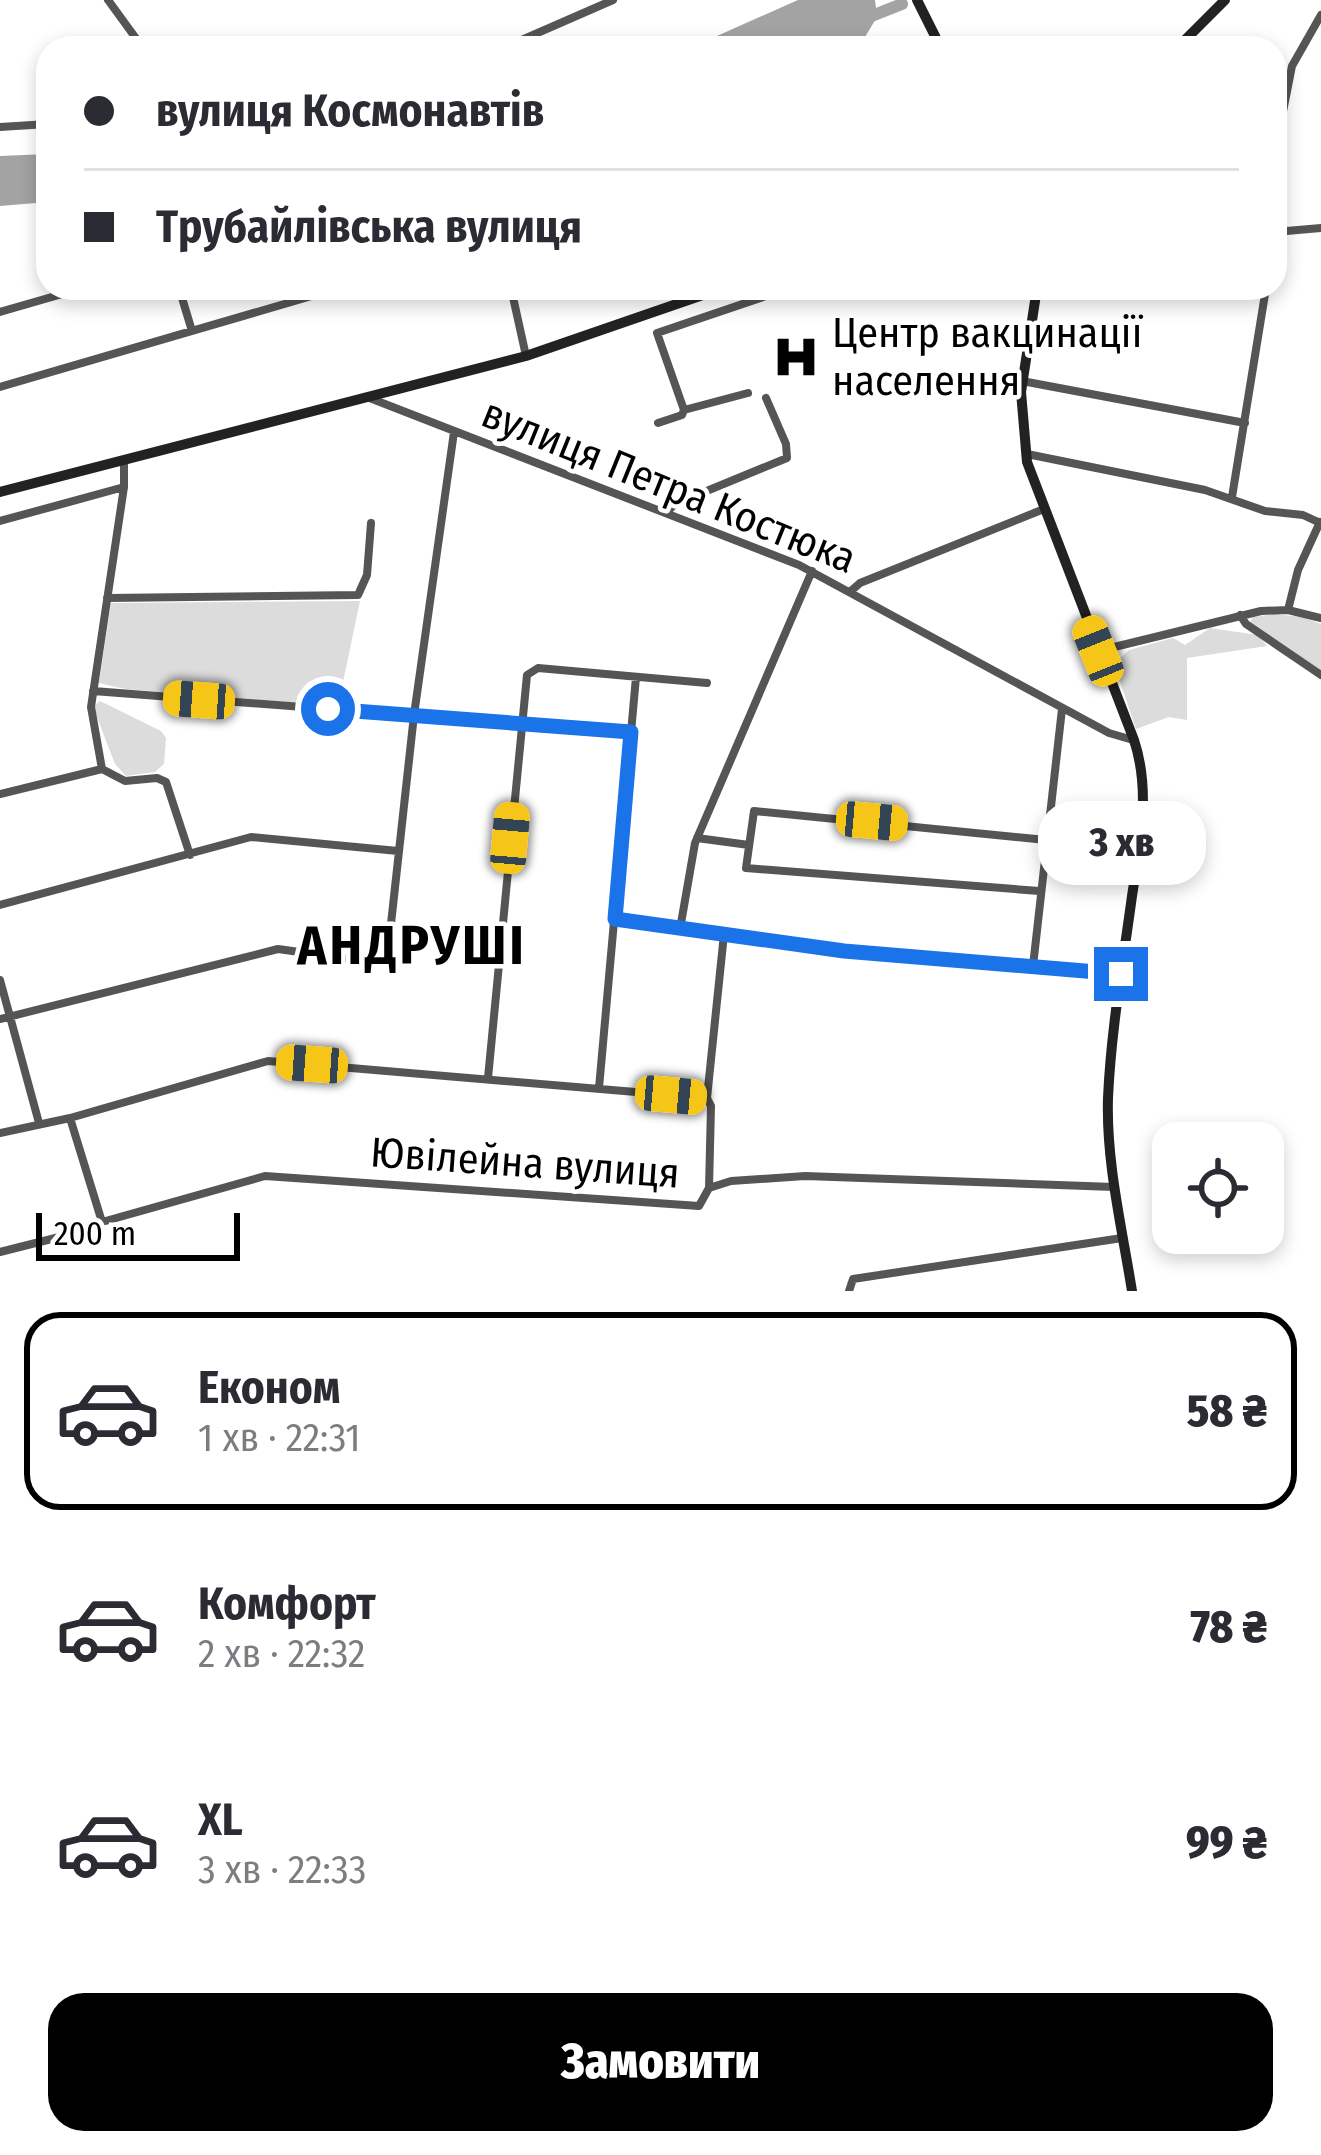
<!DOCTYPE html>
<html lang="uk">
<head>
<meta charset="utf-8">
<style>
	:root { --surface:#fff; --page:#f2f2f3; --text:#2b2b33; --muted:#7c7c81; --line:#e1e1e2; --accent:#000 }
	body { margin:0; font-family:"Fira Sans Condensed",sans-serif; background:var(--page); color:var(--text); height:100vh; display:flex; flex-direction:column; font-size:45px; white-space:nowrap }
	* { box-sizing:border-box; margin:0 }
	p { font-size:39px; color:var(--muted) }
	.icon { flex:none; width:66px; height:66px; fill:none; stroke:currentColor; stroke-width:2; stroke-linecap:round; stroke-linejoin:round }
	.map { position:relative; height:1291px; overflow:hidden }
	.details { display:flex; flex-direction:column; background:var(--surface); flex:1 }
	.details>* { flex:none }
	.top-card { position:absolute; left:36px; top:36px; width:1251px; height:264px; border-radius:36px; box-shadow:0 6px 18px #0003; display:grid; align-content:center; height:264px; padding:0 48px; background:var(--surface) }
	.controls { position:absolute; left:1152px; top:1122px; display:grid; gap:24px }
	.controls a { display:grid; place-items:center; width:132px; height:132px; border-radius:24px; background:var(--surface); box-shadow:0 6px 18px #0003; font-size:60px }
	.scale { position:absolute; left:36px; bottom:30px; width:204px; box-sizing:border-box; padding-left:12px; border:6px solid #000; border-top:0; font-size:33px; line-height:42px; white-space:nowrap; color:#000; -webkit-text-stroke:9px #fff; paint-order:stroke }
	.end { position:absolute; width:54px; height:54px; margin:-27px; border:15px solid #1a73e8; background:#fff; box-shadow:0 0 0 6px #fff }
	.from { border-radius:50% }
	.bubble { position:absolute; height:84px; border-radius:36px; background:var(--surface); box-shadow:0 6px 18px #0003; font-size:39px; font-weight:800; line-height:84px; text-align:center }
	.car { position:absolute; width:36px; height:72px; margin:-36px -18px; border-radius:15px; box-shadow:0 0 9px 3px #0007; background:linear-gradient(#f5c518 24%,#345 0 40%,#f5c518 0 76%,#345 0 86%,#f5c518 0) }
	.top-card b { display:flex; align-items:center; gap:42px; height:114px; font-size:45px }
	.top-card b+b { border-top:3px solid var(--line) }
	.top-card i { width:30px; height:30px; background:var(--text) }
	ul { padding:21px 0 0; list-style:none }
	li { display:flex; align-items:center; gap:36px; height:198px; margin:0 24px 18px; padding:0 24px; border:6px solid transparent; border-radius:36px }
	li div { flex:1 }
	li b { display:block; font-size:45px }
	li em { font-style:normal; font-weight:800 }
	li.active { border-color:var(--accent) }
	li>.icon { width:108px; height:108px; stroke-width:1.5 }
	.action { display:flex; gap:24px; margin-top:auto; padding:24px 48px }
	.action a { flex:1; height:138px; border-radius:36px; background:var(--accent); color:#fff; font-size:48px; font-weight:800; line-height:138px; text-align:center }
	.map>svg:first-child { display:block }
	.green { fill:#dcdcdc }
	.water { fill:#a3a3a3 }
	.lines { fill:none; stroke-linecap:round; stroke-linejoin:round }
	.river { stroke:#a3a3a3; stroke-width:12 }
	.street { stroke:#555; stroke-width:8 }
	.secondary { stroke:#222; stroke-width:10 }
	.route { stroke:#1a73e8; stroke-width:15 }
	.labels { text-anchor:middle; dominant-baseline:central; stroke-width:9; stroke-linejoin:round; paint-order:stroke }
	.poi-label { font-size:42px; fill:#000; stroke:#fff; text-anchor:start }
	.street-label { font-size:42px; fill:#000; stroke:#fff }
	.district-label { font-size:54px; font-weight:bold; letter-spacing:3px; fill:#000; stroke:#fff }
</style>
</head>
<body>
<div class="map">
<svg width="1321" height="1291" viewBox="0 0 1321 1291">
	<rect width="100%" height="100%" fill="#fff"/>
	<path class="green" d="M360,601L338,706L125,689L99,683L111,603Z
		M1273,614L1302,617L1321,624V671L1249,623L1253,617Z
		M1210,628L1258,635L1267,646L1187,658V720L1169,717L1136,729L1114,664L1129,650L1173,638L1185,645Z
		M100,701L161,731L166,738L164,764L155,772L126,776L115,764L93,707Z"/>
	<path class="water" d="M798,0H875L877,17L865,37L843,48H690Z
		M48,154V202L0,206V156Z"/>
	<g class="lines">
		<path class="river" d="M864,19L902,4"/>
		<path class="street" d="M108,0L143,48
			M503,48L613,0
			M0,127L48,124
			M1275,152L1292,66L1321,15
			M1275,232L1321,228
			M179,288L192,331
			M511,288L526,356
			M0,312L83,288
			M1022,381L1245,423
			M0,387L339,288
			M367,397L799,565L1109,733L1133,740
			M684,410L657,333L763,297L759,288
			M658,423L682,415L684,410L748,393
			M1027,454L1205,490L1265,511L1303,515L1320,523
			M124,460V487L91,707L102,769L125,781L157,778L166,782L190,855
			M1232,497L1266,288
			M666,513L675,504L787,458L786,444L766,398
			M0,521L124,487
			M851,591L860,583L1044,509
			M107,598L358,595L367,575L371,523
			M1288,610L1298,570L1320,522
			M1240,615L1246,624L1321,675
			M1098,651L1261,611L1288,610L1321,618
			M93,691L631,732
			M0,794L102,769
			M697,838L749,845
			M1039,891L746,868L754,811L1046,840
			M0,905L251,837L398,851
			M615,919L844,951L1121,974
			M680,929L695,843L812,571
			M1033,966L1062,709
			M0,980L39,1123
			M0,1019L278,949L378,963L387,960L414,715L454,432
			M488,1078L527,675L538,668L707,683
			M599,1088L636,677
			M70,1118L102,1222
			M0,1133L70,1118L268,1061L707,1098
			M709,1188L711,1106L707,1098L724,934
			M0,1252L91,1229L102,1222L265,1176L699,1206L709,1188L731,1181L805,1176L1114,1187
			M849,1291L853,1279L1122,1238"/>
		<path class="secondary" d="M917,0L941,48
			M1177,48L1225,0
			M1037,288L1021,392L1027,462L1134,740C1151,791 1140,844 1132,896C1123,963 1111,1030 1108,1098C1106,1162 1122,1228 1132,1291
			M0,492L526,356L723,288"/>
	</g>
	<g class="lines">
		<path class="route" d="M328,709L631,732L615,919L844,951L1121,974"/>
	</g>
	<defs>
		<symbol id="hospital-bare" viewBox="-9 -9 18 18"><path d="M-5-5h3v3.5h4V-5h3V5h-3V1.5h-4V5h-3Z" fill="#000" stroke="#fff" stroke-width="2.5" paint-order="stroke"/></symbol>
	</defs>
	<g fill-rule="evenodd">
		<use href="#hospital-bare" x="763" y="324" width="66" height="66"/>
	</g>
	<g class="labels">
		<g class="poi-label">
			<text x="832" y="333">Центр вакцинації<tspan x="832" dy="48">населення</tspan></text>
		</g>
		<g class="street-label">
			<text transform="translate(669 486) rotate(22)">вулиця Петра Костюка</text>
			<text transform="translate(525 1163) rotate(4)">Ювілейна вулиця</text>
		</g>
		<g class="district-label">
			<text x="412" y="946">АНДРУШІ</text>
		</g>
	</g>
</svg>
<div class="controls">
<a><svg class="icon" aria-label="locate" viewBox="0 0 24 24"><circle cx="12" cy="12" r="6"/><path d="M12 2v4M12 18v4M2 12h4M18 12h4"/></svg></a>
</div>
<div class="scale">200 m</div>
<i class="end from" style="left:328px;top:709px"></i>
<i class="end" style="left:1121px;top:974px"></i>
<div class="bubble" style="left:1038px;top:801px;width:168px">3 хв</div>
<i class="car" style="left:1098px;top:651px;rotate:338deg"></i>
<i class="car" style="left:199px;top:700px;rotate:274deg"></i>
<i class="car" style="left:872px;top:821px;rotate:95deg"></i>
<i class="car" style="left:510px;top:838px;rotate:5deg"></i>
<i class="car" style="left:312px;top:1064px;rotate:274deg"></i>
<i class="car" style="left:671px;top:1095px;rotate:95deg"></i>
<div class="top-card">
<b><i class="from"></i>вулиця Космонавтів</b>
<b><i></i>Трубайлівська вулиця</b>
</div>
</div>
<section class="details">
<ul>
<li class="active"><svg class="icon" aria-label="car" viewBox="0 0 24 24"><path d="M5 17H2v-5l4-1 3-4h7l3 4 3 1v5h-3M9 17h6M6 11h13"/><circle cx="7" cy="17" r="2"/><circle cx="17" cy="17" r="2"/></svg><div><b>Економ</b><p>1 хв · 22:31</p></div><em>58 ₴</em></li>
<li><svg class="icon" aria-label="car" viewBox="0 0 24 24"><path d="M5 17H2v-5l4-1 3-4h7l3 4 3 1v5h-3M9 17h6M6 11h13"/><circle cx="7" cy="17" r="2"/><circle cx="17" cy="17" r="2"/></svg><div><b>Комфорт</b><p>2 хв · 22:32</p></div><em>78 ₴</em></li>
<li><svg class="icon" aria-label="car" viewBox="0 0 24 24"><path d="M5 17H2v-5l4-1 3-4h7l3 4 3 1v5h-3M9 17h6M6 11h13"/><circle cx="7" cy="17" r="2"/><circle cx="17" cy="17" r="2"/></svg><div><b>XL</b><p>3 хв · 22:33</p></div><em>99 ₴</em></li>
</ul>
<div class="action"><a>Замовити</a></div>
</section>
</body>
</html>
